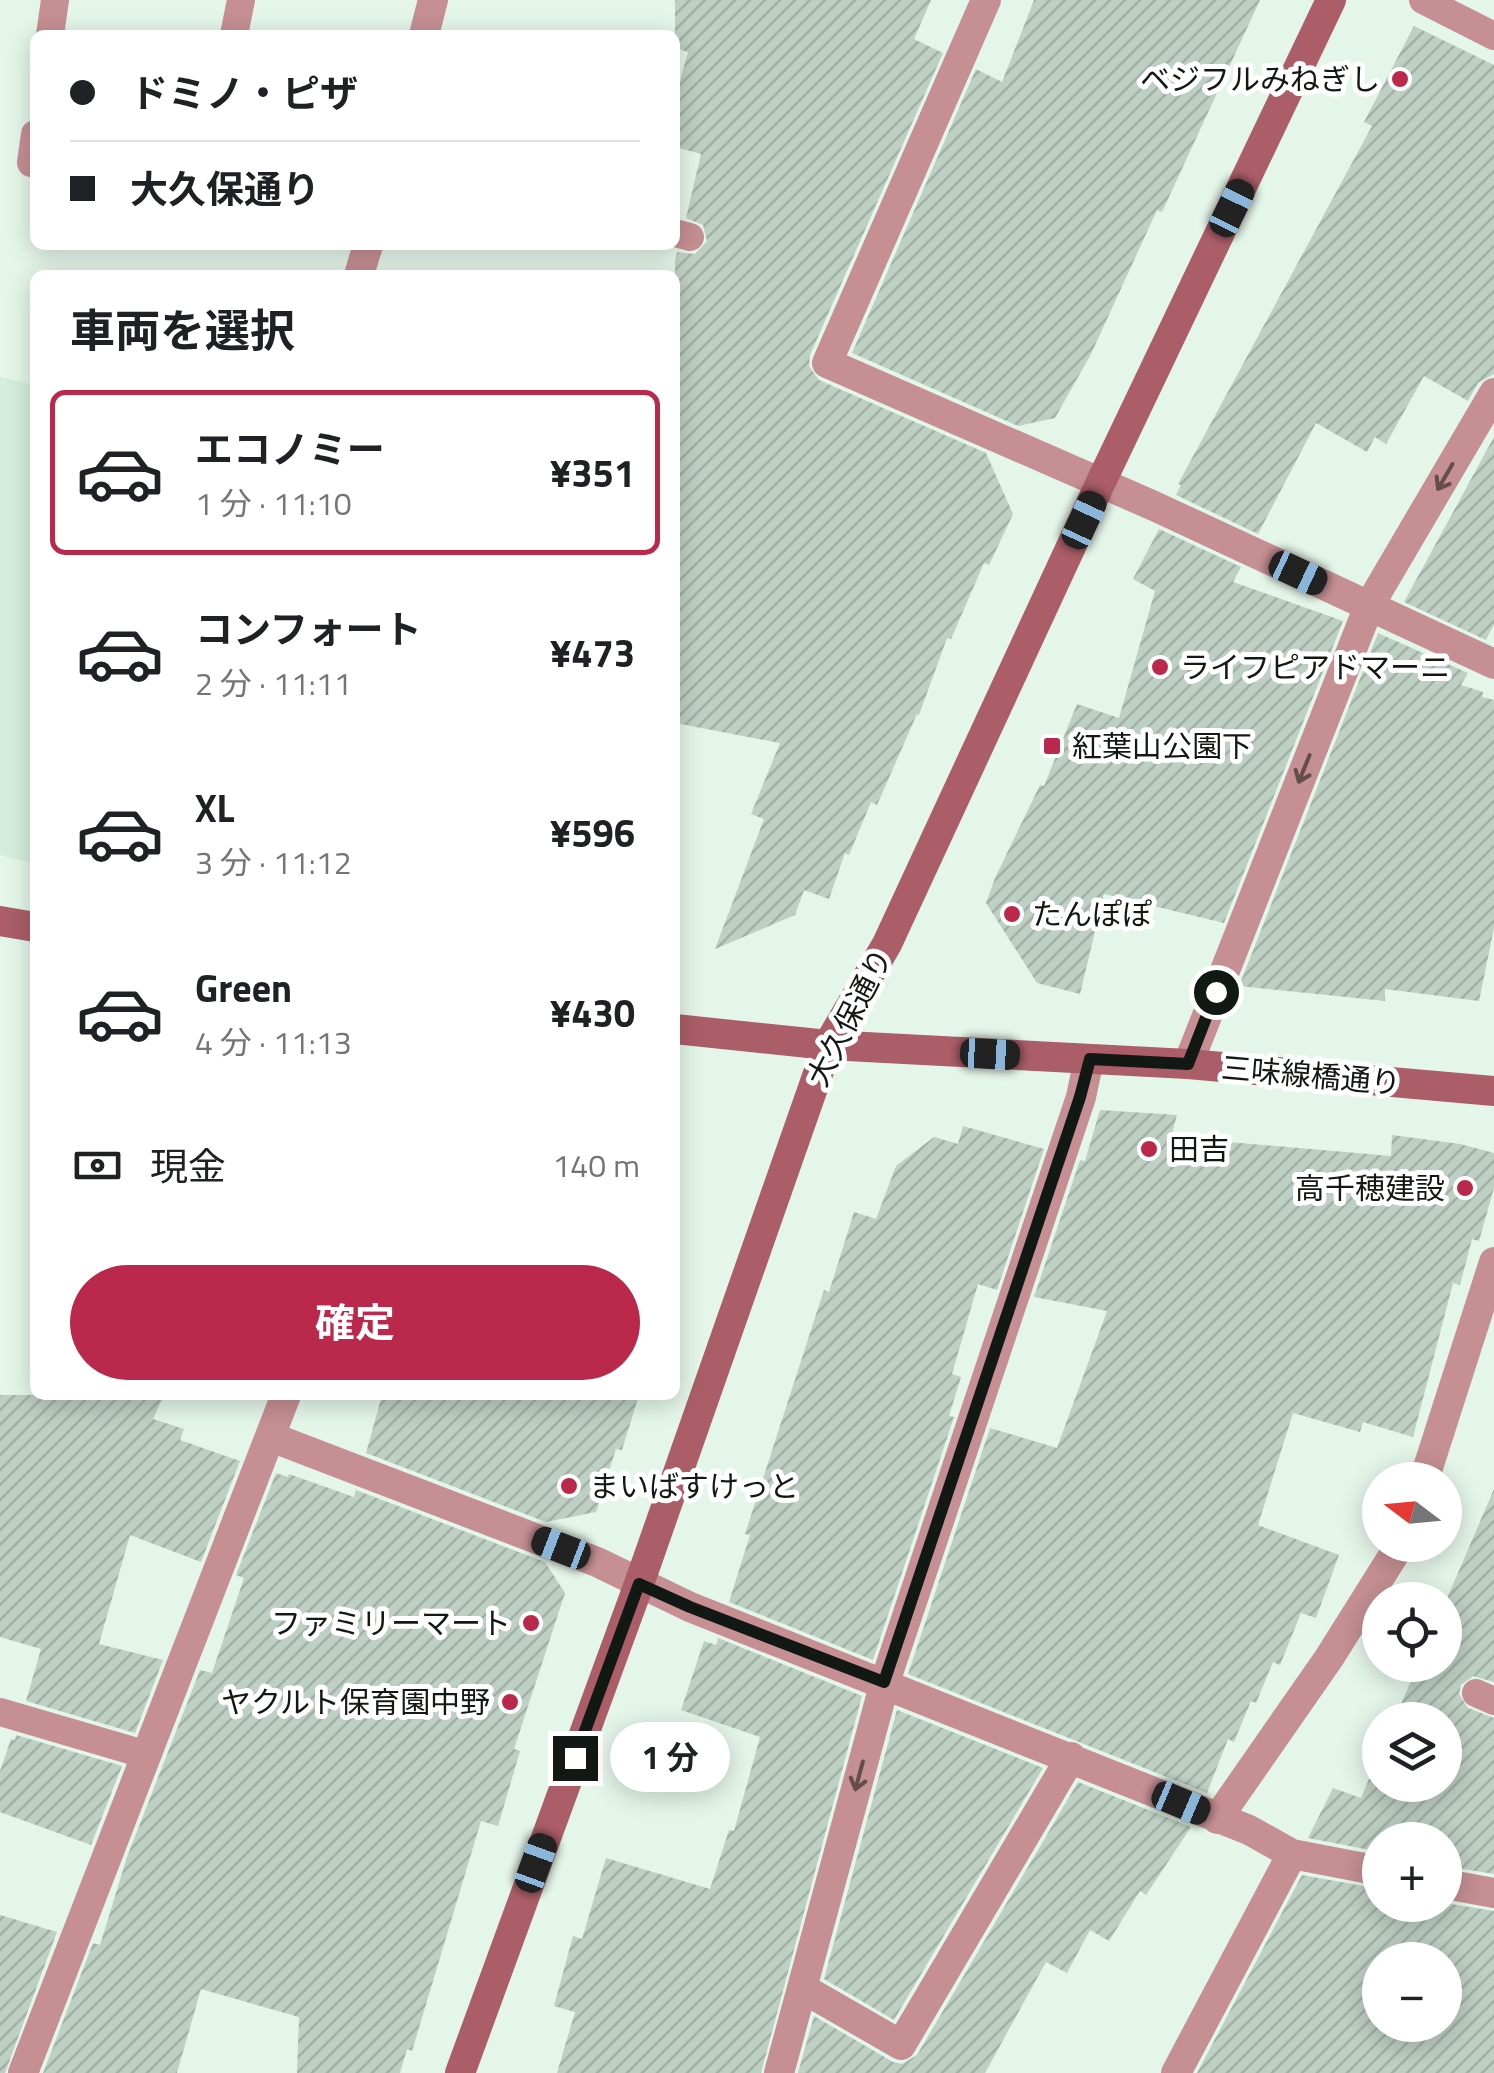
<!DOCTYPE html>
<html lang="ja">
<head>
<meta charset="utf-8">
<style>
	:root { --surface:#fff; --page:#f2f2f2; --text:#202124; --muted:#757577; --line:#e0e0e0; --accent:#ba294b }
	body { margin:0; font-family:"Titillium Web","Noto Sans JP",sans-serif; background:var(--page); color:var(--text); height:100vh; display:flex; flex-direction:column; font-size:38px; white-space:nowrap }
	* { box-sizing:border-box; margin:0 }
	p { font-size:32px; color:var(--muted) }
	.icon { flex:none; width:55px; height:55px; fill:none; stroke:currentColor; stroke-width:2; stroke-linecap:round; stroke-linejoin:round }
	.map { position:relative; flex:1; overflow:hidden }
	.details { position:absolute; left:30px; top:270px; width:650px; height:1130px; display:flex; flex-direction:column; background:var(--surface); border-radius:15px; box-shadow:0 5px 25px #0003 }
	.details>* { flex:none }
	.top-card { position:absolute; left:30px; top:30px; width:650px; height:220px; border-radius:15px; box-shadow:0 5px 25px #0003; display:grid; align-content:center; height:220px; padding:0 40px; background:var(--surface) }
	.needle { width:65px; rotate:286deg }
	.controls { position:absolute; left:1362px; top:1462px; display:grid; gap:20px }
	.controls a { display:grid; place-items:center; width:100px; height:100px; border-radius:50%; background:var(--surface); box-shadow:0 5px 25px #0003; font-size:50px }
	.end { position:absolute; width:45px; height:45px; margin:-22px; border:12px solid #121814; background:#fff; box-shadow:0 0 0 5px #fff }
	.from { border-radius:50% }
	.bubble { position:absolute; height:70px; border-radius:35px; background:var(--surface); box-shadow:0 5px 25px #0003; font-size:32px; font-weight:700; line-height:70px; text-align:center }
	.car { position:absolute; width:30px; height:60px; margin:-30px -15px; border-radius:12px; box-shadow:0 0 8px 2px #0007; background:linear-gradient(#222 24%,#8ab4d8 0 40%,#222 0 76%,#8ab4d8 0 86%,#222 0) }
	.top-card b { display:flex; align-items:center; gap:35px; height:95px; font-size:38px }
	.top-card b+b { border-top:2px solid var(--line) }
	.top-card i { width:25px; height:25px; background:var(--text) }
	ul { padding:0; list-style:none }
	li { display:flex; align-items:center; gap:30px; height:165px; margin:0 20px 15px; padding:0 20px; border:5px solid transparent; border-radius:15px }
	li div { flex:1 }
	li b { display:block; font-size:38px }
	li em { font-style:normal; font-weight:700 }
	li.active { border-color:var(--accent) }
	li>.icon { width:90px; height:90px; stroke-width:1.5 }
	h2 { padding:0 40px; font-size:45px; line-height:120px }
	.pay { display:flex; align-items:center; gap:25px; height:110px; padding:0 40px; font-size:38px }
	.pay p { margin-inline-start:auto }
	.cta { display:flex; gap:20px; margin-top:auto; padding:20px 40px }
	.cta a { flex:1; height:115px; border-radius:60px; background:var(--accent); color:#fff; font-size:40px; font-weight:700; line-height:115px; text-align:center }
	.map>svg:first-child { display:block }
	.built { fill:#d4eddc }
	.building { fill:url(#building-hatch); fill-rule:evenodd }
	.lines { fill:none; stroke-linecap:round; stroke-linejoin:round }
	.lane { stroke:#c58f93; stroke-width:28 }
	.street { stroke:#c58f93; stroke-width:30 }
	.secondary { stroke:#ab5e67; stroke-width:30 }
	.oneway { stroke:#634e4d }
	.route { stroke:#121814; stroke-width:12 }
	.poi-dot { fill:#ba294b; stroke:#fff; stroke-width:4 }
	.labels { text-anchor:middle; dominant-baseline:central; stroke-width:10; stroke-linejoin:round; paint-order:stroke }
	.poi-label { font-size:30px; fill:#121814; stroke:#fff; text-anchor:start }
	.street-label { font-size:30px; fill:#121814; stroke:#fff }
</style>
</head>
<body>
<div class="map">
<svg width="1494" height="2073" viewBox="0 0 1494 2073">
	<defs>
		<pattern id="building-hatch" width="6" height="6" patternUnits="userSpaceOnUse" patternTransform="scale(2.5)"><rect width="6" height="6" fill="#becfc3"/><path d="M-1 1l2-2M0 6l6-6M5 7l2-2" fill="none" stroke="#a2b1a7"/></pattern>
	</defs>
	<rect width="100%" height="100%" fill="#e4f5e9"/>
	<path class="built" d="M0,377L35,385V864L0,855Z"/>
	<path class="building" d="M675,0H931L914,39L943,53L810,355L809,366L819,380L986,453L1013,514L989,565L984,563L951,639L947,638L919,715L917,714L877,805L871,802L849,855L845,853L829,899L804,890L795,915L715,949L764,819L751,814L780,743L675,723V261L677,252L695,254L707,241L703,225L686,218L701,154L675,147V99L688,52L675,48Z
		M1034,0H1260L1162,212L1157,210L1091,354L1055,418L1018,426L852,353L976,69L1002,82Z
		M1414,26L1494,65V374L1478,383L1468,401L1424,376L1386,444L1375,437L1367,452L1316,423L1258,534L1176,495L1181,485L1178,484L1372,126L1364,122Z
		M1494,437V624L1486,640L1404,602Z
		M1159,529L1241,567L1233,582L1343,621L1224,923L1104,894L1080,994L1037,983L986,903L995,878L1040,785L1044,786L1077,704L1119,718L1155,591L1133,579Z
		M1378,633L1468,673L1461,685L1483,692L1482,697L1494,700V928L1479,1001L1385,989V1001L1239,986Z
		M1100,1110L1177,1115L1171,1137L1391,1156L1392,1135L1460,1144L1494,1153V1188L1479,1241L1472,1239L1460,1285L1453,1283L1413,1437L1363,1422L1360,1432L1293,1413L1258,1525L1339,1555L1316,1618L1301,1613L1280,1665L1273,1662L1256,1703L1251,1701L1234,1742L1228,1739L1207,1793L908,1674L990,1428L1057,1448L1107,1311L1034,1297L1080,1160L1085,1161Z
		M963,1126L1044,1149L997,1290L978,1284L952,1374L961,1377L949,1416L954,1417L873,1660L729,1602L750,1535L745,1534L811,1330L824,1290L829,1292L854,1212L876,1219L896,1166L934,1137L958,1144Z
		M0,1395H164L153,1419L184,1429L180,1440L240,1461L201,1562L130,1535L99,1644L163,1660L135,1733L26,1701L41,1649L0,1637Z
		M382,1395H639L622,1450L616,1449L596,1512L546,1522L366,1453Z
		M276,1473L288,1477L289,1474L354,1497L356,1490L545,1562L565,1593L514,1749L520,1751L498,1826L481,1821L412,2051L407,2049L400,2073H297L299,2017L201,1989L177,2073H43L93,1943L100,1945L127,1857L200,1670L212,1673L244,1578L236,1575Z
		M1494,1489V1682L1473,1676L1461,1685L1459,1694L1468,1708L1494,1718V1874L1445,1866V1840H1380V1852L1308,1838L1333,1788L1361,1798L1380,1753V1785H1445V1720H1394L1418,1665H1445V1603Z
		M718,1638L862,1696L761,2073H557L575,2012L554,2006L573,1936L582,1939L606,1858L710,1889L729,1830L734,1831L760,1737L681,1710L704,1641L716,1645Z
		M897,1710L1043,1768L894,2020L824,1979Z
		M16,1735L122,1766L91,1845L0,1812V1771L11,1739L15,1740Z
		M1078,1782L1191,1827L1146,1895L1140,1891L1109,1941L1090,1930L1067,1973L1046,1962L985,2073H798L814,2016L893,2062L902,2064L917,2055Z
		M1302,1875L1380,1889V1905L1445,1903L1494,1911V2073H1197ZM1380,1960H1445V2025H1380Z
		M0,1915L57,1932L5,2073H0Z"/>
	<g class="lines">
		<path class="lane" d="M1423,0L1494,36
			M50,35L55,0
			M234,35L241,0
			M35,134L31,163L35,164
			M675,233L690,237
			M1476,1693L1494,1701
			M0,1712L147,1755"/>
		<path class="street" d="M986,0L827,363L1154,506L1494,664
			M424,35L433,0
			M359,275L368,245
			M1188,1064L1369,606L1494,393
			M271,1437L597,1562L690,1607L1249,1830L1292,1854L1380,1871
			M1424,1480L1494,1262
			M1217,1819L1329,1658L1400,1545
			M1445,1884L1494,1893
			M802,1988L901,2045L1071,1757
			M23,2073L286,1395
			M779,2073L885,1682L1081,1097L1089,1059
			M1176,2073L1292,1854"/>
		<path class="secondary" d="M0,921L35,927
			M675,1029L828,1045L1188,1064L1494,1091
			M460,2073L639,1584L828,1045L887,944L1100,484L1331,0"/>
	</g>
	<defs><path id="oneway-shaft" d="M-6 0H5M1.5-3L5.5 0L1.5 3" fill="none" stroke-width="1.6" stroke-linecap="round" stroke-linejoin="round" transform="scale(2.5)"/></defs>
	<g class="oneway">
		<use href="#oneway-shaft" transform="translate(1445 477) rotate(120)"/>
		<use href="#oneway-shaft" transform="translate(1304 769) rotate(112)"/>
		<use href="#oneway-shaft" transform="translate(859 1776) rotate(105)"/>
	</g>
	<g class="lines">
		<path class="route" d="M575,1758L639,1584L690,1607L884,1682L1080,1097L1090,1059L1188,1064L1216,992"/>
	</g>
	<g class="poi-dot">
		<circle cx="1400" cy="79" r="10"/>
		<circle cx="1160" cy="667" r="10"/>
		<rect x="1042" y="736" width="20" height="20" rx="5"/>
		<circle cx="1012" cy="914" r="10"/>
		<circle cx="1149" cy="1149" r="10"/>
		<circle cx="1465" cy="1188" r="10"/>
		<circle cx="569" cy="1486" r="10"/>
		<circle cx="531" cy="1623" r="10"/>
		<circle cx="510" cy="1702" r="10"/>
	</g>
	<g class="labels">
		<g class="poi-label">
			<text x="1380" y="79" text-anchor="end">ベジフルみねぎし</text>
			<text x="1180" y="667">ライフピアドマーニ</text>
			<text x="1072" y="746">紅葉山公園下</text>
			<text x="1032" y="914">たんぽぽ</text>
			<text x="1169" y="1149">田吉</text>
			<text x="1445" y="1188" text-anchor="end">高千穂建設</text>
			<text x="589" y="1486">まいばすけっと</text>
			<text x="511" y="1623" text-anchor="end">ファミリーマート</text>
			<text x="490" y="1702" text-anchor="end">ヤクルト保育園中野</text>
		</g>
		<g class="street-label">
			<text transform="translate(849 1017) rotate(-63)">大久保通り</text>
			<text transform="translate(1311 1075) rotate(5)">三味線橋通り</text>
		</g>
	</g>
</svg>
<div class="controls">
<a><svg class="needle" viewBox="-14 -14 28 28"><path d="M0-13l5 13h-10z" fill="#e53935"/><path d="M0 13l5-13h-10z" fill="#757577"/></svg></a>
<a><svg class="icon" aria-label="locate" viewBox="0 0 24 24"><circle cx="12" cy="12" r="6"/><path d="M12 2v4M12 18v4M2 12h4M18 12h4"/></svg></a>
<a><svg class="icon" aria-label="layers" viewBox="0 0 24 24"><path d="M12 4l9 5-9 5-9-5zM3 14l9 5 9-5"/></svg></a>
<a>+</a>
<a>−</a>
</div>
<i class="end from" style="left:1216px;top:992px"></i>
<i class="end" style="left:575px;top:1758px"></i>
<div class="bubble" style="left:610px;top:1722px;width:120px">1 分</div>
<i class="car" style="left:1232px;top:208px;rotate:26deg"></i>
<i class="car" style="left:1084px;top:520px;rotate:25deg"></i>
<i class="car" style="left:1298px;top:573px;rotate:115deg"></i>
<i class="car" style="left:990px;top:1054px;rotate:93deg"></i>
<i class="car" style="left:561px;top:1548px;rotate:291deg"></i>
<i class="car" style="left:1181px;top:1803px;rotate:113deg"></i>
<i class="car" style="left:536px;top:1863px;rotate:20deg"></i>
<div class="top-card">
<b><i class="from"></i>ドミノ・ピザ</b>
<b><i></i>大久保通り</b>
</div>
<section class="details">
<h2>車両を選択</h2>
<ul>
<li class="active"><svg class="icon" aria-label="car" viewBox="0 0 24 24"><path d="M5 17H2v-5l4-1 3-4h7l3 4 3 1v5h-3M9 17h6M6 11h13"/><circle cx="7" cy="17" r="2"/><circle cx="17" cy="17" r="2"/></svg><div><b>エコノミー</b><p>1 分 · 11:10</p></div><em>¥351</em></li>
<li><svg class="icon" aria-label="car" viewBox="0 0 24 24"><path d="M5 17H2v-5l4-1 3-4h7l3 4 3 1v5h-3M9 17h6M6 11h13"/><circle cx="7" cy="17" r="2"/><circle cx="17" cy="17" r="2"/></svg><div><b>コンフォート</b><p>2 分 · 11:11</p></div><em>¥473</em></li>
<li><svg class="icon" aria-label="car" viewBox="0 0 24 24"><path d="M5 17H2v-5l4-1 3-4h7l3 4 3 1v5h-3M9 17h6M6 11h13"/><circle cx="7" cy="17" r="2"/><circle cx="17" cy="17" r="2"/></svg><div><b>XL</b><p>3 分 · 11:12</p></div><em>¥596</em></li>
<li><svg class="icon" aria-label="car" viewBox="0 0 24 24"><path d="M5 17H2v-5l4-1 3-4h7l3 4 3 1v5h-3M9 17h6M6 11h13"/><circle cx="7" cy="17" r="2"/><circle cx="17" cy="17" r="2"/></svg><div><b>Green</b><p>4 分 · 11:13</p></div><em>¥430</em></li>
</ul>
<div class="pay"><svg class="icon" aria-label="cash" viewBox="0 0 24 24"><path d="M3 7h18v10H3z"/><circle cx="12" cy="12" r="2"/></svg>現金<p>140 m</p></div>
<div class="cta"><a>確定</a></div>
</section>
</div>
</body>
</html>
